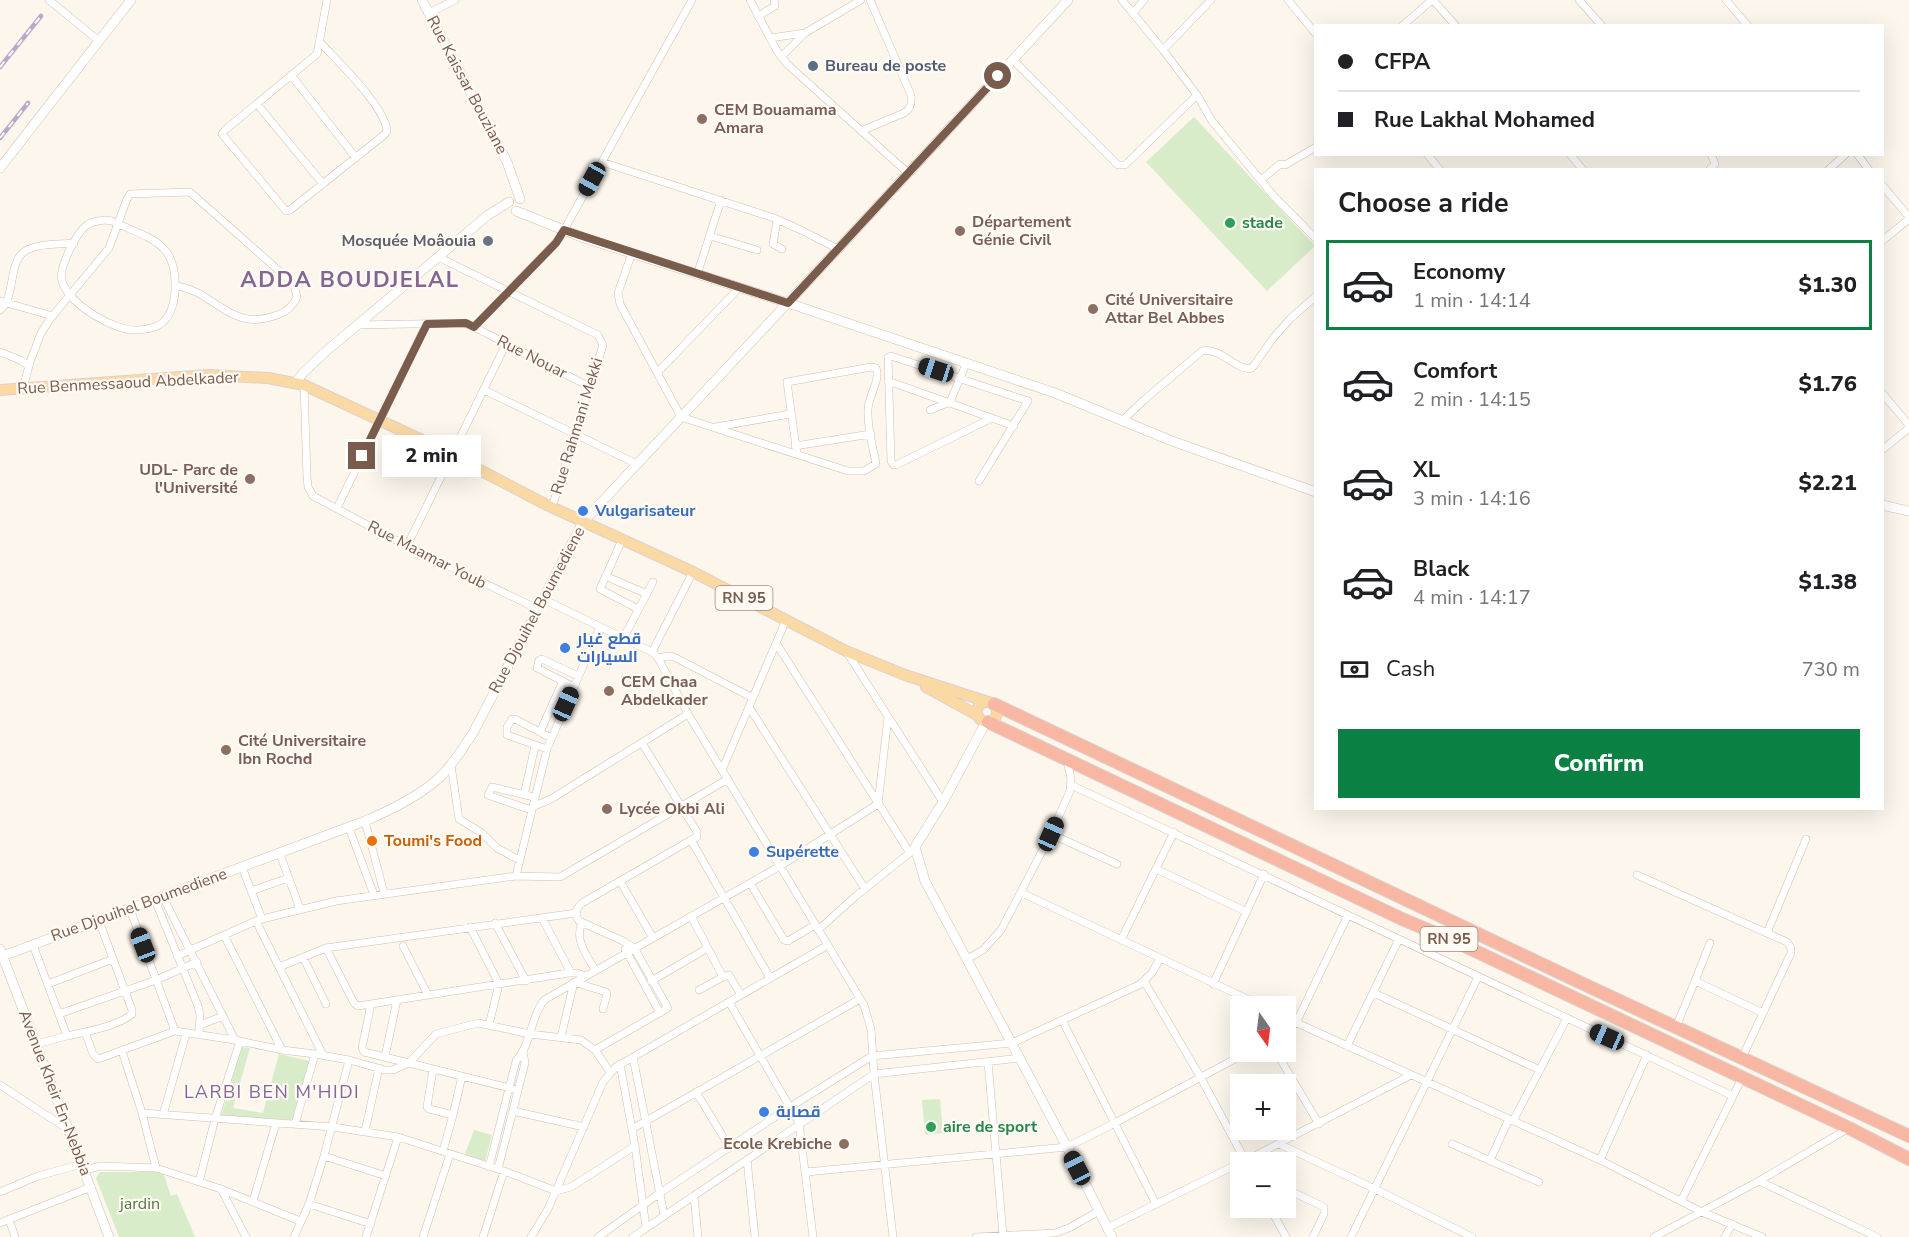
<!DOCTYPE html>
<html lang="en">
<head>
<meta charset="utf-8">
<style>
	:root { --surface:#fff; --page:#f2f2f2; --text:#202124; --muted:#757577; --line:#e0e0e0; --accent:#0b8043 }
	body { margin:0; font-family:"Nunito Sans",Cairo,sans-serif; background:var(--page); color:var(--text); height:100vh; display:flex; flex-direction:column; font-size:22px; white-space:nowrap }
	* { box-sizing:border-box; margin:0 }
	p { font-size:20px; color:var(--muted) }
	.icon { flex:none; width:33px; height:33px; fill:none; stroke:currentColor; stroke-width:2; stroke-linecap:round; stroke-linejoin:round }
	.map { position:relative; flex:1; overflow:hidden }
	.details { position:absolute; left:1314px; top:168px; width:570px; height:642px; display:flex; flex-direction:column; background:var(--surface); border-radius:0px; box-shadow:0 6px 24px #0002 }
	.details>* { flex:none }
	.hud { position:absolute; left:1314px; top:24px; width:570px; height:132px; border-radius:0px; box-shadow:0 6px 24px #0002; display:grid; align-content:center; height:132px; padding:0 24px; background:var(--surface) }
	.needle { width:39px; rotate:166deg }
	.buttons { position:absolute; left:1230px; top:996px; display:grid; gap:12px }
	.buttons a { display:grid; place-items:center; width:66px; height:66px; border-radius:0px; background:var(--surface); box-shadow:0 6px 24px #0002; font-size:30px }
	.end { position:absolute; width:27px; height:27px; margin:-14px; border:8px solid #7a5c4d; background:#fff; box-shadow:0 0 0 3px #fff }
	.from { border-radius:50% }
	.bubble { position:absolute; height:42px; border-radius:0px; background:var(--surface); box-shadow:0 6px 24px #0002; font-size:20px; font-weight:800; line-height:42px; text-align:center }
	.car { position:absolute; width:18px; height:36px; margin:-18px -9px; border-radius:8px; box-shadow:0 0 4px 2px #0007; background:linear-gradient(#222 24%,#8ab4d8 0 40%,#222 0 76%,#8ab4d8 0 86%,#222 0) }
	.hud b { display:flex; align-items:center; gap:21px; height:57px; font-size:22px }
	.hud b+b { border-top:2px solid var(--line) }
	.hud i { width:15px; height:15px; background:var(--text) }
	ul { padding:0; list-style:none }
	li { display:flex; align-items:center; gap:18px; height:90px; margin:0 12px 9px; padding:0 12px; border:3px solid transparent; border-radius:0px }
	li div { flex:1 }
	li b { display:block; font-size:22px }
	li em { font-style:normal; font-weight:800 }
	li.on { border-color:var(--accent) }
	li>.icon { width:54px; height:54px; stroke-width:1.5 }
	h2 { padding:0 24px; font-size:27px; line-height:72px }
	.pay { display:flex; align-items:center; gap:15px; height:66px; padding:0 24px; font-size:22px }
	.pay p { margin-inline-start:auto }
	.cta { display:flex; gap:12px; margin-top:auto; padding:12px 24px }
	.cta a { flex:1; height:69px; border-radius:0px; background:var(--accent); color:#fff; font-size:24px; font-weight:800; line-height:69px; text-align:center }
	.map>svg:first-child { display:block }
	.green { fill:#d8ecc9 }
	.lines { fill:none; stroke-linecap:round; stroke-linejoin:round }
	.street-casing { stroke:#d1beb0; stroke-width:8 }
	.secondary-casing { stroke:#d6c0b0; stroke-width:10 }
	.primary-casing { stroke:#dad1cd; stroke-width:12 }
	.highway-casing { stroke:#dad1cd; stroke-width:14 }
	.street { stroke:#fff; stroke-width:7 }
	.secondary { stroke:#fff; stroke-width:9 }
	.primary { stroke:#fbd9a5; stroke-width:10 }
	.highway { stroke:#f7b7a3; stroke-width:12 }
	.rail-casing { stroke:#b9a8c9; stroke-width:4.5 }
	.rail { stroke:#fffaf3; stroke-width:2; stroke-dasharray:7; stroke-linecap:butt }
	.route { stroke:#7a5c4d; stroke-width:8 }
	.service-dot { fill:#5c6f8a; stroke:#fffaf3; stroke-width:2 }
	.education-dot { fill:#8d6e63; stroke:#fffaf3; stroke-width:2 }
	.leisure-dot { fill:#2e9e5b; stroke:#fffaf3; stroke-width:2 }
	.worship-dot { fill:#6b7280; stroke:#fffaf3; stroke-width:2 }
	.shop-dot { fill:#3f7fe0; stroke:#fffaf3; stroke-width:2 }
	.food-dot { fill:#e8710a; stroke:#fffaf3; stroke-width:2 }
	.labels { text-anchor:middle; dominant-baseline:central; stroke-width:4.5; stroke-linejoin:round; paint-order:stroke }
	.shield { fill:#fffaf3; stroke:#a28b7f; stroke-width:1.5 }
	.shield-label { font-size:15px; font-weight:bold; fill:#7a5c4d }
	.service-label { font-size:16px; font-weight:bold; fill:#4e5e75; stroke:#fffaf3; text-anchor:start }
	.street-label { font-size:16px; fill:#7a5c4d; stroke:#fffaf3 }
	.education-label { font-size:16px; font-weight:bold; fill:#785e54; stroke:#fffaf3; text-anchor:start }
	.leisure-label { font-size:16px; font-weight:bold; fill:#27864d; stroke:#fffaf3; text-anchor:start }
	.worship-label { font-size:16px; font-weight:bold; fill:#5b616d; stroke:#fffaf3; text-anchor:end }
	.shop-label { font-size:16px; font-weight:bold; fill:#366cbe; stroke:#fffaf3; text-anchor:start }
	.food-label { font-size:16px; font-weight:bold; fill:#c56008; stroke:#fffaf3; text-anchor:start }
	.park-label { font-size:16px; fill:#537a41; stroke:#fffaf3 }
	.neighbourhood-label { font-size:18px; letter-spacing:1.5px; fill:#846695; stroke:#fffaf3 }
	.district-label { font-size:22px; font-weight:bold; letter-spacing:1.5px; fill:#846695; stroke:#fffaf3 }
</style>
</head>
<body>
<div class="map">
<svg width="1909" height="1237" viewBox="0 0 1909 1237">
	<rect width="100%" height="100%" fill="#fdf6ec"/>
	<path class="green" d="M1194,117L1315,246L1267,291L1146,162Z
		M242,1047L250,1048L233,1108L263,1113L279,1054L310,1061L292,1120L221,1116Z
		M940,1099L943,1133L925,1135L922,1100Z
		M474,1130L492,1135L485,1161L465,1154Z
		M100,1172H163L171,1196L177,1194L195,1237H119L96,1178Z"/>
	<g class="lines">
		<defs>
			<path id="street" d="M49,0L99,41
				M750,0L777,51L787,64L908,173
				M1122,0L1163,50L1197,95L1212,121L1272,194L1316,239
				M1288,0L1316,34
				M1433,0L1456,26
				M1579,0L1602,26
				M1726,0L1748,26
				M429,13L455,0
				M1133,13L1144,0
				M758,16L775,6L774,0
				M1402,26L1432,0
				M805,33L861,0
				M770,38L805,33L781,57
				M320,42C337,61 385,106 387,131L384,135L290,210L286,211L222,134L225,130L317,54L327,0
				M1163,50L1211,0
				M1013,60L1118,165H1125L1197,95
				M291,75L356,158
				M257,104L323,184
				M861,131L904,113C911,109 912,103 911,95L870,0
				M1427,154L1440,170
				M1570,154L1583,170
				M1857,154L1869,170
				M602,162L774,218L801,230L838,249
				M1709,170L1715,164L1711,154
				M1828,170L1846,154
				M1261,180L1280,164L1285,165L1316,147
				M1882,185L1909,217
				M105,220L112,221C129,230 151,235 164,249C179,264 179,307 164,321C158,328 147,329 138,330C115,332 68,304 62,281C58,268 77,232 87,225C93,221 99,221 105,220Z
				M777,220L773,244L782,249
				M710,236L757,250
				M1882,241L1909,219
				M632,253L618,293L620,304L681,417L848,471H864L876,464C873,447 867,428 868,410C868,396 881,380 876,368L871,367L787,382L797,454
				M438,257L598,335L603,345L552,507
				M697,275L721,200
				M0,301L53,316
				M0,310C8,303 9,296 11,285C13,276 14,265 19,257C29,242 58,245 74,243
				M358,325L464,323L474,327L559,239L692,0
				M474,327L590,387
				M0,352L20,360L29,366
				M657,373L739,288
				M888,381L1014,426
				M304,385L307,477L308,487L313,496L407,546L538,609
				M23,388L30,362L41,333L50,319L109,248L127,199L130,194L190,192L285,276L294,285L297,297C293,307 286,312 277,315C229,333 216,291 176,286
				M484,390L637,464
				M1882,393L1909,425
				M930,410L950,402L966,364
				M1122,421L1144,400L1202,351C1222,347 1236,372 1252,368L1274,337L1291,318L1316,296
				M716,427L790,414
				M795,446L871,434
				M1882,450L1909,428
				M979,481L1028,401L891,356L888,357L891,461L894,465H896L992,418
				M337,508L427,323
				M622,540L600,589L638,609
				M407,546L506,344
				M605,576L647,594
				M543,599L652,652L658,658L688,714L864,1005L871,1029L874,1074L893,1237
				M623,639L653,582
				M776,643L910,853
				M846,651L943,802
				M652,652L693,572
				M658,658L668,656L674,657L753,698
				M574,687L537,668L539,660L542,659L578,676
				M749,707L865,889
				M540,732L563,681
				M642,743L697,832V837L691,840
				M547,749L507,735V727L512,719H515L551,738
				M451,765L459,819L482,833L497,848L519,860
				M722,770L786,620
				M1071,785L1733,1096
				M524,795L535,746
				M532,807L551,799L688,714
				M531,810L488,795L492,787L534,797
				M365,821L384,893
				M349,828L374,895
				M1051,834L1117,864
				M280,854L300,909
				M242,867L262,919
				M1156,869L1247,912
				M1637,875L1787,942L1791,948V953L1742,1058
				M516,876L547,749L600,627
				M620,881L653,938
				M750,883L784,940L788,941L815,925
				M251,891L288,878
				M1022,893L1262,1006
				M163,897L235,1040
				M155,900L198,1006L200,1015L199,1035
				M130,909L175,1031
				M691,916L723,977L729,975L741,995
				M542,918L571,973
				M256,921L323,1055
				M495,923L526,981
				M582,923C574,940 587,955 595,970
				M470,927L499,984L489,1025
				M818,930L856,896L913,850
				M1767,933L1806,839
				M224,935L282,1050
				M1121,940L1174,832
				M33,945L67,1036C84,1032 119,1026 132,1014V1010L99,921
				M403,946L428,995
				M326,948L354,1003L358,1006L569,973H577L585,976
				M625,949L660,1013
				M177,956L258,920L336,901L516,876L560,877L728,779
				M303,957L326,1004
				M967,959L983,950L1001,930L1051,834L1070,791L1071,778L1067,761
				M279,967L326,948L576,913
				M651,981L708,948
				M1144,981L1201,1078L1246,1162
				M1695,981L1710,943
				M48,984L113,959
				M1213,984L1264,874
				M699,990L723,977
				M1374,993L1540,1070
				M729,1002L799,1123L813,1237
				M371,1004L362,1048L364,1052L409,1063L436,1034L478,1023L530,1034L581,1040L595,1050L610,1072
				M59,1014L156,980L197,962
				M1286,1018L1600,1160L1702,1212L1762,1237
				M1062,1020L1156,1204
				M200,1025L223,1016
				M1676,1027L1695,981L1763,1013
				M1286,1029L1296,1023L1348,915
				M85,1032L93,1054L98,1059L175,1031L235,1040L282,1050L315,1054L295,1124
				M561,1037L574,982L606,992L607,994L603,1009
				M36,1044L67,1036
				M1347,1046L1399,939
				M595,1050L668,1008L634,948L623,941L579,921L576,916L577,909L582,903L691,840L770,978
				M122,1051L142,1113L156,1168
				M1276,1052L1319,1124
				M315,1054L349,1060L385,1070H393L409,1063L518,1090
				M385,1057L397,1000
				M633,1057L664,1215
				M988,1062L1003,1235
				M620,1064L635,1146L646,1227
				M433,1069L427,1107L429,1109L453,1115L462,1076
				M0,1085L69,1130
				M696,1092L730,1148
				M513,1111L584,1127
				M142,1113L333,1127L398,1137L504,1171L556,1191L571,1187L635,1146
				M163,1115L186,1034
				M1513,1121L1567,1018
				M632,1129L860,999
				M365,1131L379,1068
				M1279,1144L1375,1189L1472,1237
				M1452,1144L1539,1182
				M443,1151L453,1115
				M324,1156L386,1176
				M747,1160L755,1237
				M1490,1160L1509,1119
				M1600,1160L1647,1055
				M1243,1162L1411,1075
				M489,1167L516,1061C532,1043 530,1018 544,1000L780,866L878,804L888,717
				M498,1169L525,1063L523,1052
				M84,1170L101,1166L156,1168L221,1189L300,1221
				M806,1172L1067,1147L1115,1123L1248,1052
				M1759,1181L1877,1237
				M199,1182L215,1119L240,1041
				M221,1189L246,1237
				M1286,1189L1324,1207V1214L1313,1237
				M0,1192L38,1176L82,1164
				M694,1196L698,1237
				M253,1201L276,1123
				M1681,1201L1742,1078
				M309,1204L371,1224
				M1270,1208L1286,1237
				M9,1219L15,1237
				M0,1223L91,1187
				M1107,1228L1240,1163
				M294,1237L309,1204L324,1156L349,1060
				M366,1237L398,1137
				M423,1237L450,1154
				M483,1237L504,1171
				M531,1237L548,1209L603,1082L616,1067L828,945
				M598,1237L660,1193L790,1107L872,1056L1012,1043L1139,985L1152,973L1160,958
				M633,1237L874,1074L1020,1058
				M976,1237L1055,1233L1069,1228L1099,1211
				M1351,1237L1478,977
				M1654,1237L1759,1181L1849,1128
				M1725,1237L1732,1224"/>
			<path id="secondary" d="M422,0L507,162L520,199
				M0,168L131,0
				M516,211L584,238L788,303L1055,393L1172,441L1316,492
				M295,383L303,373L324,353L488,215L509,202
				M1882,505L1909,511
				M986,722L943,802L915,847L925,881L1067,1147L1112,1237
				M0,949L109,1237
				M0,957L365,821C391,810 418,797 439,778C453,765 463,748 473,733L583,522L838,249L1068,0"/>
			<path id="primary" d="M0,390L209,375L268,378L304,385L422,440L547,505L693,572L846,651L905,675L988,702
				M926,687L977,715
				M977 712a10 10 0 1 1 20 0a10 10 0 1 1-20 0Z"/>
			<path id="highway" d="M994,704L1592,988L1909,1136
				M988,722L1402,919L1452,940L1849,1128L1909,1159"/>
		</defs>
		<use href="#street" class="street-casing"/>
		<use href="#secondary" class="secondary-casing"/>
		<use href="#primary" class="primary-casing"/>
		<use href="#highway" class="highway-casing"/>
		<use href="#street" class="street"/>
		<use href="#secondary" class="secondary"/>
		<use href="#primary" class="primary"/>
		<use href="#highway" class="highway"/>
		<defs>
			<path id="rail" d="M0,67L41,16
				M0,138L28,103"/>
		</defs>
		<use href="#rail" class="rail-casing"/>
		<use href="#rail" class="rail"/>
	</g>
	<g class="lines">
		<path class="route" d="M362,456L427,324L466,323L474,327L556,243L564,230L788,303L998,76"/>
	</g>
	<circle class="service-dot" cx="813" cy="66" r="6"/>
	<g class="education-dot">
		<circle cx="702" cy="119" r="6"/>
		<circle cx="960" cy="231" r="6"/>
		<circle cx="1093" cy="309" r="6"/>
		<circle cx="250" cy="479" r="6"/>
		<circle cx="609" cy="691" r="6"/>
		<circle cx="226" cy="750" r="6"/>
		<circle cx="607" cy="809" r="6"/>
		<circle cx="844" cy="1144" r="6"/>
	</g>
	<g class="leisure-dot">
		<circle cx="1230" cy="223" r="6"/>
		<circle cx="931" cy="1127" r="6"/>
	</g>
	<circle class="worship-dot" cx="488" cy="241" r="6"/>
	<g class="shop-dot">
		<circle cx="583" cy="511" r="6"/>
		<circle cx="565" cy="648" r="6"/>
		<circle cx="754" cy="852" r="6"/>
		<circle cx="764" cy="1112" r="6"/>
	</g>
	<circle class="food-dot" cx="372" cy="841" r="6"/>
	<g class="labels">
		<g class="shield">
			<rect x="715.5" y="586" width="57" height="24" rx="4.5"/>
			<rect x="1420.5" y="927" width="57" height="24" rx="4.5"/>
		</g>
		<g class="shield-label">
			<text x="744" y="598">RN 95</text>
			<text x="1449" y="939">RN 95</text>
		</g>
		<g class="service-label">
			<text x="825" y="66">Bureau de poste</text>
		</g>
		<g class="street-label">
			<text transform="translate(467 85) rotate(62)">Rue Kaissar Bouziane</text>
			<text transform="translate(532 357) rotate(27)">Rue Nouar</text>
			<text transform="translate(128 383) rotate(-3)">Rue Benmessaoud Abdelkader</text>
			<text transform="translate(577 426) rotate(-73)">Rue Rahmani Mekki</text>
			<text transform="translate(427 555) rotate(27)">Rue Maamar Youb</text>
			<text transform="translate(537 610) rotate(-62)">Rue Djouihel Boumediene</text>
			<text transform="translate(139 905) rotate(-20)">Rue Djouihel Boumediene</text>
			<text transform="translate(55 1093) rotate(69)">Avenue Kheir En-Nebbia</text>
		</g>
		<g class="education-label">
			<text x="714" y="110">CEM Bouamama<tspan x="714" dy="18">Amara</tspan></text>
			<text x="972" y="222">Département<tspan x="972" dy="18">Génie Civil</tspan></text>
			<text x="1105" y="300">Cité Universitaire<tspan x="1105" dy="18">Attar Bel Abbes</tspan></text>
			<text x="238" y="470" text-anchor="end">UDL- Parc de<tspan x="238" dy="18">l'Université</tspan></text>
			<text x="621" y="682">CEM Chaa<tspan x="621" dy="18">Abdelkader</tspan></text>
			<text x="238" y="741">Cité Universitaire<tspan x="238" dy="18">Ibn Rochd</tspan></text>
			<text x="619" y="809">Lycée Okbi Ali</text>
			<text x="832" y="1144" text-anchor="end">Ecole Krebiche</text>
		</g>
		<g class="leisure-label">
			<text x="1242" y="223">stade</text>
			<text x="943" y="1127">aire de sport</text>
		</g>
		<g class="worship-label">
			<text x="476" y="241">Mosquée Moâouia</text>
		</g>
		<g class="shop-label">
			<text x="595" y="511">Vulgarisateur</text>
			<text x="577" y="639">قطع غيار<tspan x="577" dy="18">السيارات</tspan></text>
			<text x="766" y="852">Supérette</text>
			<text x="776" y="1112">قصابة</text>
		</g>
		<g class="food-label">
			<text x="384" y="841">Toumi's Food</text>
		</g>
		<g class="park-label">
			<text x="140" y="1204">jardin</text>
		</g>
		<g class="neighbourhood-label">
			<text x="272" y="1092">LARBI BEN M'HIDI</text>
		</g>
		<g class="district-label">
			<text x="350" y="280">ADDA BOUDJELAL</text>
		</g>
	</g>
</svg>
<div class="buttons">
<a><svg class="needle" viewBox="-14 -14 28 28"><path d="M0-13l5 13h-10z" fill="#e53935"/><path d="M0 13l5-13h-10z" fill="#757577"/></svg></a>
<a>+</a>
<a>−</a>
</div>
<i class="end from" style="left:998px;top:76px"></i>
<i class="end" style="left:362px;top:456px"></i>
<div class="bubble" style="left:382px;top:435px;width:99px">2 min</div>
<i class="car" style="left:592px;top:179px;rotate:209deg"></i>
<i class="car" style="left:936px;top:370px;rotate:288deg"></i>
<i class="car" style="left:566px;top:704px;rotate:24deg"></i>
<i class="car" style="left:1051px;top:834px;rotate:24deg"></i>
<i class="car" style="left:143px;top:945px;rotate:339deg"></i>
<i class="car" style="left:1607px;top:1037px;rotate:294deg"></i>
<i class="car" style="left:1077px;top:1168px;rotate:333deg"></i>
<div class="hud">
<b><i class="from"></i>CFPA</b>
<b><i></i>Rue Lakhal Mohamed</b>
</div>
<section class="details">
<h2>Choose a ride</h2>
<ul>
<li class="on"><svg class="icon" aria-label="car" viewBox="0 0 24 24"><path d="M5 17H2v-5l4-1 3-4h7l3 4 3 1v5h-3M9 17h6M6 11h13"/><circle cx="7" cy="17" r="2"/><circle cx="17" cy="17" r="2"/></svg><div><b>Economy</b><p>1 min · 14:14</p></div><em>$1.30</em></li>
<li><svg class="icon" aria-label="car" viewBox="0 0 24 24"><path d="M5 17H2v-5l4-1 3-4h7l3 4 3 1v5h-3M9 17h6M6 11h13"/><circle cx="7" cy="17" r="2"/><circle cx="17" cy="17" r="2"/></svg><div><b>Comfort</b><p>2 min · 14:15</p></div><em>$1.76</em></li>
<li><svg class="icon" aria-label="car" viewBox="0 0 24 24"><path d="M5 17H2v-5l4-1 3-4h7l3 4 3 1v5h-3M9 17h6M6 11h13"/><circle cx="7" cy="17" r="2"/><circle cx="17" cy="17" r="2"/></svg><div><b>XL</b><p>3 min · 14:16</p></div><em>$2.21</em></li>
<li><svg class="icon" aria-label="car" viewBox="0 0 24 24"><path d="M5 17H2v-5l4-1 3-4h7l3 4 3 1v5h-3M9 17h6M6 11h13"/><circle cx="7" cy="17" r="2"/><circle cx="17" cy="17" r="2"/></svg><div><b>Black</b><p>4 min · 14:17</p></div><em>$1.38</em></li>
</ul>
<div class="pay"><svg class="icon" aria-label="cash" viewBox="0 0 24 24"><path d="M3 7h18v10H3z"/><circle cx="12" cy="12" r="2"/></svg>Cash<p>730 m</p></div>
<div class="cta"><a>Confirm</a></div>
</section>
</div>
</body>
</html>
